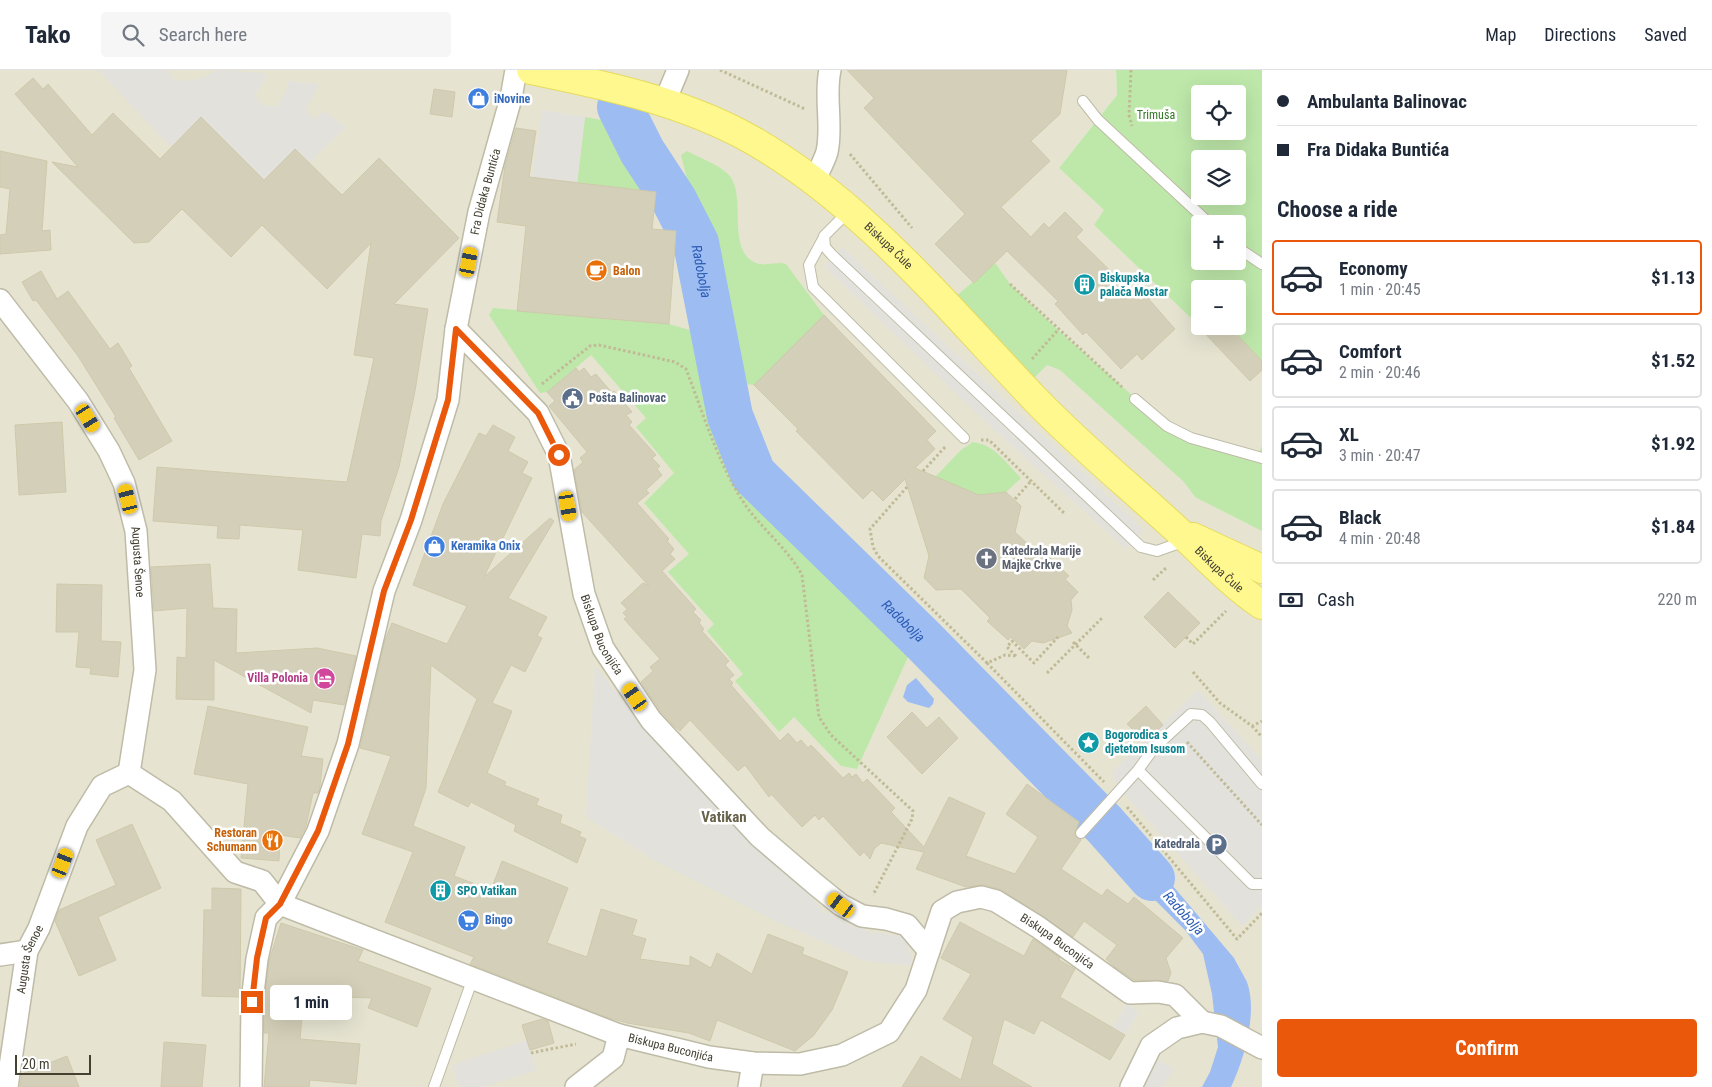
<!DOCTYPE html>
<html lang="en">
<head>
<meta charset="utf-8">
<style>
	:root { --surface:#fff; --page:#f6f6f7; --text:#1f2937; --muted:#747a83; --line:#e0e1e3; --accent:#ea580c }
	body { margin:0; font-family:"Roboto Condensed",sans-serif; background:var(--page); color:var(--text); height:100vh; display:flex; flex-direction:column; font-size:19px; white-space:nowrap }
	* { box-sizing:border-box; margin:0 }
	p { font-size:16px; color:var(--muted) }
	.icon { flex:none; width:28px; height:28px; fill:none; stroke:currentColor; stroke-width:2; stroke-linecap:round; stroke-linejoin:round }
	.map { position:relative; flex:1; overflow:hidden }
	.panel { display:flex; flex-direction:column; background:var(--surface); width:450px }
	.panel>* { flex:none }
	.hud { display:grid; align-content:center; height:110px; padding:0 15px; background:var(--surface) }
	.buttons { position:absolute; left:1191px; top:15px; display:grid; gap:10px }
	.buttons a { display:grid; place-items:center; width:55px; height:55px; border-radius:5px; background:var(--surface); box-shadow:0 5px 20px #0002; font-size:25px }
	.scale { position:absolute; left:15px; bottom:12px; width:76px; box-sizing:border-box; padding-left:5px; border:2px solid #444133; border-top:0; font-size:14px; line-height:18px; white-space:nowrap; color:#444133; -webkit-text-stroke:4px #fff; paint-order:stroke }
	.end { position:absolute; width:22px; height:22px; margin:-11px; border:6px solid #ea580c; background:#fff; box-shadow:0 0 0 2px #fff }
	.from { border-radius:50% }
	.bubble { position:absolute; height:35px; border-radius:5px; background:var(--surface); box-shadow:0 5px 20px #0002; font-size:16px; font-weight:700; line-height:35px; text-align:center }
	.car { position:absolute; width:15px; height:30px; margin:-15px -8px; border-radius:6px; box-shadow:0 0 4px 1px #0007; background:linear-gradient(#f5c518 24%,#345 0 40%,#f5c518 0 76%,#345 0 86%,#f5c518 0) }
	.hud b { display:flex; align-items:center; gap:18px; height:48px; font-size:19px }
	.hud b+b { border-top:1px solid var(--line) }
	.hud i { width:12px; height:12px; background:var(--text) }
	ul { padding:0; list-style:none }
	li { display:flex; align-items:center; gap:15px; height:75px; margin:0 10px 8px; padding:0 5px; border:2px solid var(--line); border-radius:5px }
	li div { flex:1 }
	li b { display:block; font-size:19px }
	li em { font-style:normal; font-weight:700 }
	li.current { border-color:var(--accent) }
	li>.icon { width:45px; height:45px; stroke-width:1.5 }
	h2 { padding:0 15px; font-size:22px; line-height:60px }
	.pay { display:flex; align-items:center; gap:12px; height:55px; padding:0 15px; font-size:19px }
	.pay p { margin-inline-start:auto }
	.primary-button { display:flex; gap:10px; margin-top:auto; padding:10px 15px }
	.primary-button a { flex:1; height:58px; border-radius:5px; background:var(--accent); color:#fff; font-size:20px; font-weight:700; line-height:58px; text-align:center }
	header { display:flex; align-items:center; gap:30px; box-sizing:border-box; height:70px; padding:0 25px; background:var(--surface); border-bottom:1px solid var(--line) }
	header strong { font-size:24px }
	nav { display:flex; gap:28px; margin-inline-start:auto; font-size:18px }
	.search { width:350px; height:45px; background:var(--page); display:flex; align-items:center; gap:12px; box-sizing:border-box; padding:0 18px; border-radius:5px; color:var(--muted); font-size:19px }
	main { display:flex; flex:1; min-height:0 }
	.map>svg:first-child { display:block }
	.residential { fill:#e6e4d1 }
	.green { fill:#bee8aa; fill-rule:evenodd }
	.parking { fill:#e2e1dc }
	.water { fill:#9dbcf2 }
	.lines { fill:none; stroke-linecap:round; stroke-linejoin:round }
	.river { stroke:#9dbcf2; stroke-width:46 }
	.building { fill:#d4cfb8; stroke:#cfc9ab }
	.lane-casing { stroke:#bebba6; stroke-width:12 }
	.street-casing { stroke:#bebba6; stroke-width:24 }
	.primary-casing { stroke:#e6db5d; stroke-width:30 }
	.path { stroke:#c0ba96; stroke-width:3; stroke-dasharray:2.5 2.5; stroke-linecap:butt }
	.lane { stroke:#fff; stroke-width:10 }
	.street { stroke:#fff; stroke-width:21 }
	.primary { stroke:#fff88f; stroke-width:28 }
	.route { stroke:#ea580c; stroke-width:6 }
	.labels { text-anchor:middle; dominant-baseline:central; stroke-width:5; stroke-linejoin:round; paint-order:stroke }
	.shop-label { font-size:12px; font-weight:bold; fill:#366cbe; stroke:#fff; text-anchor:start }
	.park-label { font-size:12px; fill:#327726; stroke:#fff }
	.street-label { font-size:12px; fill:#444133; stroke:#fff }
	.food-label { font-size:12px; font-weight:bold; fill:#c56008; stroke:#fff; text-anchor:start }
	.culture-label { font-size:12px; font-weight:bold; fill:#0d838f; stroke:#fff; text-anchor:start }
	.service-label { font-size:12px; font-weight:bold; fill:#4e5e75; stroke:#fff; text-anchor:start }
	.worship-label { font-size:12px; font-weight:bold; fill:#5b616d; stroke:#fff; text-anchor:start }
	.hotel-label { font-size:12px; font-weight:bold; fill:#b23c85; stroke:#fff; text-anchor:end }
	.water-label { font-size:14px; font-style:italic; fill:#2a5bb2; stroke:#fff }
	.quarter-label { font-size:15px; font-weight:bold; fill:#67624a; stroke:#fff }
</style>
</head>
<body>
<header>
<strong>Tako</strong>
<div class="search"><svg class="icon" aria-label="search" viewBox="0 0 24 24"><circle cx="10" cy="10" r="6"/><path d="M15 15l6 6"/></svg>Search here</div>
<nav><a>Map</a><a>Directions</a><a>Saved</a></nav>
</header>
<main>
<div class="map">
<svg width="1262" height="1017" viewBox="0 0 1262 1017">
	<rect width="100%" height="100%" fill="#f2f1e3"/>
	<path class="residential" d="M0,0H1116L1117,25L1059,98L1105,140L1094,155L1195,252L1200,247V256L1262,291V1017H0Z"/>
	<path class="green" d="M1116,0H1262V291L1229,256H1238V219H1200V247L1195,252L1094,155L1104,140L1059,98L1117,25ZM1200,24H1238V61H1200ZM1200,89H1238V126H1200ZM1200,154H1238V191H1200Z
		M585,47L619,53L631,72L656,122L577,113Z
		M687,81C700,88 718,94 728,104C748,122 725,181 756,193C766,197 776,191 786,194L824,245L754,315L729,312L703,173L681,85Z
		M995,193L1010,214L1058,260L1167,356L1257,385L1262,376V461L1195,427L1184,412L1060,300L1047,295L1025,317L947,234Z
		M493,238L669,254L700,263L735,388L760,430L908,587L857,699L841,696L794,647L779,662L735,611L743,604L707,561L714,554L668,502L689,484L644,433L674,403L636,357L646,348L591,285L547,322L540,323L489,245Z
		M973,372C995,375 1006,393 1021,408L1006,422L979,425L935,407L961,380Z"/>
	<path class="parking" d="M98,0H168L173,9L182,11L200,9L218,0L265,3V10L255,25L262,34L271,37L277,36L285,23L288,11L319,14L306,40L315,49L324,41L346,57L309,93L295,79L264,110L201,47L171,77Z
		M542,40L585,47L577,113L532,108Z
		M842,177L1144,460L1126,479L974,341L824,196Z
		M595,596L679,699L796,809L824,842L869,862L905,866L914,896L865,891L772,849L654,790L586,747Z
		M1198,620L1262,690V836L1242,856L1115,713L1112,702Z
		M1127,934L1139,942L1125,965L1113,957Z
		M527,970L536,1000L484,1017H459L452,995Z
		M1159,990L1174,999L1163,1017H1143Z"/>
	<path class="water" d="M916,608L934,629L933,634L929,638L908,632L903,627L907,615Z
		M1117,750L1234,888C1238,896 1243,904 1247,912C1258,942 1244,990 1231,1017H1202L1210,1002L1218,977L1212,924L1203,884L1185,860L1098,773Z"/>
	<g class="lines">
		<path class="river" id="s1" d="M620,37L642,81L674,130L696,173L730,346L753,404L921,568L1104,754L1152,808"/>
	</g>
	<path class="building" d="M847,0H1067L1060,44L1031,71L1050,91L1001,137L1031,167L1044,153L1049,158L1065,142L1083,160L1076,167L1141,231L1146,226L1175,259L1142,290L1137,284L1121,299L1086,262L1083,265L1055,234L1058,231L1007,181L974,213L935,174L965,144L864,38L874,28Z
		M33,8L43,19L48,14L92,65L113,43L160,89L201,47L264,110L295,79L342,125L379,88L459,168L394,234L428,239L415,321L399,397L381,451L380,466L362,464L356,508L298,500L303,460L240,455L239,469L217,468L218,456L153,451L157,397L347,412L374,288L354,285L371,173L327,219L262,155L231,187L182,139L149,172L134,173L52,92L78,97L15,24Z
		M434,19L455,22L452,47L430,44Z
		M516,58L536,61L529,107L656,122L652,159L676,161L669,254L517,241L526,156L497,152L505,96Z
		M0,81L47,91L42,161L50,160L51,180L0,184V165L6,164L10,119L0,117Z
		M41,201L57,229L68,221L110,279L118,273L132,296L129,298L172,371L139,390L114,348L116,347L78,286L36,230L33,231L22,212Z
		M824,245L936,361L927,370L935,379L915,398L979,425L1006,422L1021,436L1015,462L1045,490L1048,486L1069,506L1065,509L1078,522L1071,530L1072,540L1067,556L1072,563L1043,573L1032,571L1024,579L1011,567L1008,570L987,551L990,548L961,519L936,520L924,508L929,486L905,409L883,431L872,420L863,429L796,361L798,359L754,315Z
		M1198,256H1229L1262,291V300L1250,311Z
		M576,298L579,302L584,298L591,307L596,304L612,323L614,321L632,342L626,345L632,352L629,355L656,385L652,388L660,396L657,399L662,405L646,420L649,423L637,433L669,469L667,471L674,479L670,484L675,489L662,501L696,539L693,542L701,550L699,553L704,559L702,561L729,591L725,595L734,605L729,609L733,613L731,615L780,671L788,663L797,673L801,670L808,678L811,675L843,708L849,703L852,707L856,704L863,713L867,709L895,738L891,742L924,777L949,727L985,743L966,786L1015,804L1038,767L1006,744L1027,714L1079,752L1074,765L1081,770L1061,799L1102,826L1107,819L1128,834L1134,827L1183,868L1166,888L1171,903L1168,911L1134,910L1115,897L1106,889L1117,875L1084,851L1073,867L1002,820L984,815L966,817L916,799L924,782L881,773L874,779L870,789L864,782L860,786L823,746L819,750L815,745L802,757L771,724L769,727L745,695L738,701L690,650L680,661L674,656L661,642L641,612L653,601L650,597L660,589L624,549L627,547L623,543L627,539L621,533L643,513L649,516L582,442L574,400L583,392L580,388L587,382L549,336L555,331L547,322Z
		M62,352L66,422L19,425L15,355Z
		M493,355L515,367L508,381L528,392L522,403L532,408L484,507L550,448L554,451L508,528L547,547L537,566L542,568L525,602L511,595L492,633L512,641L487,703L506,712L504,715L539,729L536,735L562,745L560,753L581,762L579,766L586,769L577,793L514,761L516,755L471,732L468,737L438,722L477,629L431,595L426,718L413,756L465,777L454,806L491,820L502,791L568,818L547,873L587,887L601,839L637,850L632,865L646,869L640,889L690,896V886L711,898L717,883L752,904L768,864L804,878L802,884L848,902L832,940L814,965L795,981L717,950L710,971L689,963L627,953L606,947L470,894L474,887L385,852L413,782L362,764L391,686L360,678L385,570L392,553L447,574L467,536L413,515L443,434L479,363L486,366Z
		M210,494L213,538L237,539L236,583L317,578L356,586L344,635L313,630L311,643L214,590V630L176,629L177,587L186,588L187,538L154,541L151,497Z
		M57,514L102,515L101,571L121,572L118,607L90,604L91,598L76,597L79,562H56Z
		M1168,522L1200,553L1175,578L1144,547Z
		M208,636L308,657L301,686L323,689L320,716L318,723H313L306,756L300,768L280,765L279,791L241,788L248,714L194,704Z
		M1146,636L1163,655L1145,672L1127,654Z
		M912,642L927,658L939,647L958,668L922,704L887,667Z
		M132,754L161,818L98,847L116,890L79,906L55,851L59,840L116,815L96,770Z
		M212,818L241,819L240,927L202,926L204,840H212Z
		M960,852L1024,886L1033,869L1060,888L1059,890L1075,899L1060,927L1125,965L1110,990L1041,950L1034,964L1004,949L992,994L1032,1017H902L921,986L961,1010L973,967L943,949L971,904L941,888Z
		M281,853L363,880L358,891L431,918L417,957L368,938L372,928L304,926L300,969L360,974L356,1014L310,1010L309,1017H264L269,963H264V933L269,891Z
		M542,949L548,951L554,973L530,980L522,955Z
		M164,972L206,975L202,1017H161Z
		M67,986L79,1017H20L22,1004Z"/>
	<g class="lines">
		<defs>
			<path id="lane" d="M1083,31L1098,50L1210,154
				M849,141L824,166L825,177L832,185L1141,477L1157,481L1185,471
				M824,167L809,195L813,217L964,368
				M1238,178L1262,194
				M1135,329L1167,356L1191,368L1262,388
				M1262,714L1210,652L1202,645L1191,644L1154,678L1138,700L1252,814H1262
				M1081,763L1138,700
				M434,1017L473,908"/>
			<g id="street">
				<path d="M665,31L678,0"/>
				<path d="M814,111C818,102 824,92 827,82C833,55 824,27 830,0"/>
				<path id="s2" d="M0,230L78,331L109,381L124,413L136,461L145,600L129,703"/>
				<path id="s3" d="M456,259L538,343L559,385L584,524L603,578L651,650L760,767L815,814L841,835L862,846L886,849L907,855L929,881"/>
				<path d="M0,885L27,881"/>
				<path id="s4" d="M7,1017L27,881L39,858L77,756L102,716L129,703L172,731L235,802L262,811L280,834L619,965L709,987L753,993L800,994L842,985L889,962L916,920L942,841L957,832L981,827L996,831L1038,857L1130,923L1158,922L1175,925L1202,952"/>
				<path id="s5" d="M251,1017L252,932L257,889L266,848L280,834L318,761L348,674L384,521L411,450L448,330L456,259L479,142L511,28L516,0"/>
				<path d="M576,1017L613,988L619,965"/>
				<path d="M749,1017L753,993"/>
				<path d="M1131,1017L1151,976L1177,958L1202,952L1221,956L1262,978"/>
			</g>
			<g id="primary">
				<path id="s6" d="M531,0C604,15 677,30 743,65C858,127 946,236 1035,329C1079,375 1128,415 1175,458C1204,484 1229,513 1262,535"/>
				<path d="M1193,467L1262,499"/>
			</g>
		</defs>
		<use href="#lane" class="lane-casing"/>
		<use href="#street" class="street-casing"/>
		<use href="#primary" class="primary-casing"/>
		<path class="path" d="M720,0L805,39
			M1131,0L1129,45L1132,56
			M850,84L912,158
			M1010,214L1122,317
			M1032,289L1058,260
			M542,314L590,276L599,275L675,292L686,299C703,343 717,390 742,430C759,457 786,476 802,505L819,647L831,665L913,741L912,749L873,825
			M981,370H989L1064,443
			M923,401L946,376
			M907,417L870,459L873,477L878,486L987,593L1005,585L1017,586
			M1015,429L1032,410
			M1153,510L1166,498
			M1186,567L1193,574L1226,541
			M1073,572L1090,589
			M1016,586L1007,577L1012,571L1034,593L1058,567
			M987,593L1104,712
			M1193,602L1220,633L1252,656L1262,651
			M1047,603L1103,547
			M1252,656L1262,667
			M1187,672L1262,755
			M1127,737L1237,869L1262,843
			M531,983L576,974"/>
		<use href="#lane" class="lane"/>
		<use href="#street" class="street"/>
		<use href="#primary" class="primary"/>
	</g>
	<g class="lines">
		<path class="route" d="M252,932L257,888L266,848L280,834L318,761L348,674L384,521L411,450L448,330L456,259L538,343L559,385"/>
	</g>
	<defs>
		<symbol id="shop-disc" viewBox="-11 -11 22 22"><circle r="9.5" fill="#3f7fe0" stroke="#fff"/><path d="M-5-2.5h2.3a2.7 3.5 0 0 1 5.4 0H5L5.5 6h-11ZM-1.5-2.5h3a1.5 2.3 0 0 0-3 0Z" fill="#fff"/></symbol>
		<symbol id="cafe-disc" viewBox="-11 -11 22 22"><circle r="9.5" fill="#e8710a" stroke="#fff"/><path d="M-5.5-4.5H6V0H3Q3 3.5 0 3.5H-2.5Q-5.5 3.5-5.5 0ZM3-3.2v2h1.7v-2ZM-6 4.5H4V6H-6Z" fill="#fff"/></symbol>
		<symbol id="building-disc" viewBox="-11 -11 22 22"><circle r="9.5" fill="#0f9aa8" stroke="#fff"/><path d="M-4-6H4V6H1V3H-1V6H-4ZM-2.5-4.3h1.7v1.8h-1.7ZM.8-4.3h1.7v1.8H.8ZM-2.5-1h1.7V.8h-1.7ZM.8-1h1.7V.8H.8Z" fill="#fff"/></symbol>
		<symbol id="civic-disc" viewBox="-11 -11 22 22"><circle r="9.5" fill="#5c6f8a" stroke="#fff"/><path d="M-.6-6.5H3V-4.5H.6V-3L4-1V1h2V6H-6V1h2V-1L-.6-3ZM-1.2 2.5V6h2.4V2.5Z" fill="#fff"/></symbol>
		<symbol id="church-disc" viewBox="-11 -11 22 22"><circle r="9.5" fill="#6b7280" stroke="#fff"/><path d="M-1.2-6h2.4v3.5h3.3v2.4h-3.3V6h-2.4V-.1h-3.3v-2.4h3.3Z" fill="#fff"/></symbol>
		<symbol id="hotel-disc" viewBox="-11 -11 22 22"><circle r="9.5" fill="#d1479c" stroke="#fff"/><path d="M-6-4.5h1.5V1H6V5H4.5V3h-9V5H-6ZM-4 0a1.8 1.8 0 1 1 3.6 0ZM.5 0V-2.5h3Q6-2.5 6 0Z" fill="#fff"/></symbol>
		<symbol id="sight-disc" viewBox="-11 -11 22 22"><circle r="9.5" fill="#0f9aa8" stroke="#fff"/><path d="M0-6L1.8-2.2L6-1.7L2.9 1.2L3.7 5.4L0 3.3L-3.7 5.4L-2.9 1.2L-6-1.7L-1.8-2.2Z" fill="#fff"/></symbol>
		<symbol id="restaurant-disc" viewBox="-11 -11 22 22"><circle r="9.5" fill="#e8710a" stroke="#fff"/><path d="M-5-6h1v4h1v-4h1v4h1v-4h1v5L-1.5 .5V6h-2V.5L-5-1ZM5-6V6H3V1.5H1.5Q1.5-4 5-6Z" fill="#fff"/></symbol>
		<symbol id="parking-disc" viewBox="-11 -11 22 22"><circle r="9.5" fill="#5c6f8a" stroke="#fff"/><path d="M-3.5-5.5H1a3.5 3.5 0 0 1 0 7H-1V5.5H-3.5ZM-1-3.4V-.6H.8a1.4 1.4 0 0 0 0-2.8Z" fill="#fff"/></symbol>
		<symbol id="supermarket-disc" viewBox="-11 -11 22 22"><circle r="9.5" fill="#3f7fe0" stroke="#fff"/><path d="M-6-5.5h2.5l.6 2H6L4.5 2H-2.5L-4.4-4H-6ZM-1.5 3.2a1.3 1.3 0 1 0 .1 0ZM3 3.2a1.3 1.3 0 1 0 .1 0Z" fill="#fff"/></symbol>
	</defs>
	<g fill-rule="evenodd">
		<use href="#shop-disc" x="466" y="16" width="25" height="25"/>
		<use href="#cafe-disc" x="584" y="188" width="25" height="25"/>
		<use href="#building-disc" x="1072" y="202" width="25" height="25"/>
		<use href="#civic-disc" x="560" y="316" width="25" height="25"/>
		<use href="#shop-disc" x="422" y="464" width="25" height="25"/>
		<use href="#church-disc" x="974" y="476" width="25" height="25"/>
		<use href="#hotel-disc" x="312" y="596" width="25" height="25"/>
		<use href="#sight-disc" x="1076" y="660" width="25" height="25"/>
		<use href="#restaurant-disc" x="260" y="758" width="25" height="25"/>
		<use href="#parking-disc" x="1204" y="762" width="25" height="25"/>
		<use href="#building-disc" x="428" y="808" width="25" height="25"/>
		<use href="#supermarket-disc" x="456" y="838" width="25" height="25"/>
	</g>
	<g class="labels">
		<g class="shop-label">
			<text x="494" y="29">iNovine</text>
			<text x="451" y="476">Keramika Onix</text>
			<text x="485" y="850">Bingo</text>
		</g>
		<g class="park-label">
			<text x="1156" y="45">Trimuša</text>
		</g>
		<g class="street-label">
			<text stroke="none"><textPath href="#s5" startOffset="935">Fra Didaka Buntića</textPath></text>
			<text stroke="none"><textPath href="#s6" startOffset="406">Biskupa Čule</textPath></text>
			<text stroke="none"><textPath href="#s2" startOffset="302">Augusta Šenoe</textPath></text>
			<text stroke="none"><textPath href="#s6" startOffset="869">Biskupa Čule</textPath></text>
			<text stroke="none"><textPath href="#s3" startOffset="350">Biskupa Buconjića</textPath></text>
			<text stroke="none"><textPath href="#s4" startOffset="1460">Biskupa Buconjića</textPath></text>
			<text stroke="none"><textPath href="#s4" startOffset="130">Augusta Šenoe</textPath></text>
			<text stroke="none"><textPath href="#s4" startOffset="970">Biskupa Buconjića</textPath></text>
		</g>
		<g class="food-label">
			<text x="613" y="201">Balon</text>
			<text x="257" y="763" text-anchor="end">Restoran<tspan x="257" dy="14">Schumann</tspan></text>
		</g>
		<g class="culture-label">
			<text x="1100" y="208">Biskupska<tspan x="1100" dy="14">palača Mostar</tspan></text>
			<text x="1105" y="665">Bogorodica s<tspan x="1105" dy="14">djetetom Isusom</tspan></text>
			<text x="457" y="821">SPO Vatikan</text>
		</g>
		<g class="service-label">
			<text x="589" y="328">Pošta Balinovac</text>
			<text x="1200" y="774" text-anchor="end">Katedrala</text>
		</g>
		<g class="worship-label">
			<text x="1002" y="481">Katedrala Marije<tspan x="1002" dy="14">Majke Crkve</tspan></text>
		</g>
		<g class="hotel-label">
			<text x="308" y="608">Villa Polonia</text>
		</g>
		<g class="water-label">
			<text stroke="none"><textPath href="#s1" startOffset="185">Radobolja</textPath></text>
			<text stroke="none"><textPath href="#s1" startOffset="605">Radobolja</textPath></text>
			<text transform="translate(1184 843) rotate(48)">Radobolja</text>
		</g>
		<g class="quarter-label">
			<text x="724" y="747">Vatikan</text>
		</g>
	</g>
</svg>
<div class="buttons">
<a><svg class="icon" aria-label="locate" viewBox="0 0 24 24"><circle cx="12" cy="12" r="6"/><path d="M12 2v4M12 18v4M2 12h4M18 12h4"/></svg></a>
<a><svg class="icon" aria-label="layers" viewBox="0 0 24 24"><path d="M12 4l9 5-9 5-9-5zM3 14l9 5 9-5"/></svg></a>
<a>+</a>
<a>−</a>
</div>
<div class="scale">20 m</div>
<i class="end from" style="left:559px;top:385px"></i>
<i class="end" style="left:252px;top:932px"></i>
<div class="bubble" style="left:270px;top:915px;width:82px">1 min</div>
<i class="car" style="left:469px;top:192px;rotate:11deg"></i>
<i class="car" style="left:88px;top:348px;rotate:148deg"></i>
<i class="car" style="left:128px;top:429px;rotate:346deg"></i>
<i class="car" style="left:568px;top:436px;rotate:170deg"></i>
<i class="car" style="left:635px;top:627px;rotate:325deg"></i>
<i class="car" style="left:63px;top:793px;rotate:21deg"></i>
<i class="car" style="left:841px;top:835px;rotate:308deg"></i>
</div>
<section class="panel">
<div class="hud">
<b><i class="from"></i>Ambulanta Balinovac</b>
<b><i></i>Fra Didaka Buntića</b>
</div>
<h2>Choose a ride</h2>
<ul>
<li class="current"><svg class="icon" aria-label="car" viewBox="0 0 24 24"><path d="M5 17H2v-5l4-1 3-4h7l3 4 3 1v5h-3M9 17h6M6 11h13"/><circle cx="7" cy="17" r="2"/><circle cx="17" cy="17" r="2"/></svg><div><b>Economy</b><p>1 min · 20:45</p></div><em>$1.13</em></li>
<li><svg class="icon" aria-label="car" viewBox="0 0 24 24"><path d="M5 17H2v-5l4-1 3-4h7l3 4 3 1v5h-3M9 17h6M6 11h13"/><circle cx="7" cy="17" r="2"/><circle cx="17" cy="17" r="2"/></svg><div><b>Comfort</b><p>2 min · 20:46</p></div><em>$1.52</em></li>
<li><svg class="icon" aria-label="car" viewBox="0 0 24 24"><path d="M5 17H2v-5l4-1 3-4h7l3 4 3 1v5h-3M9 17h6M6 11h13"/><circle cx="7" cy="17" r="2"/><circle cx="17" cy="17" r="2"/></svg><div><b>XL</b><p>3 min · 20:47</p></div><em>$1.92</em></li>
<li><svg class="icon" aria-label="car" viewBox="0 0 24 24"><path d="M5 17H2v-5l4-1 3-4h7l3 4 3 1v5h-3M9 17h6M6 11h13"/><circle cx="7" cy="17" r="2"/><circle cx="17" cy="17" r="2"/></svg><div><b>Black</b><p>4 min · 20:48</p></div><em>$1.84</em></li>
</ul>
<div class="pay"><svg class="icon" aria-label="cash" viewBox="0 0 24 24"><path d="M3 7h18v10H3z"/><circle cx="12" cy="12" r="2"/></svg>Cash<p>220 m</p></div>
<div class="primary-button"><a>Confirm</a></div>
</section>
</main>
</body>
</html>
